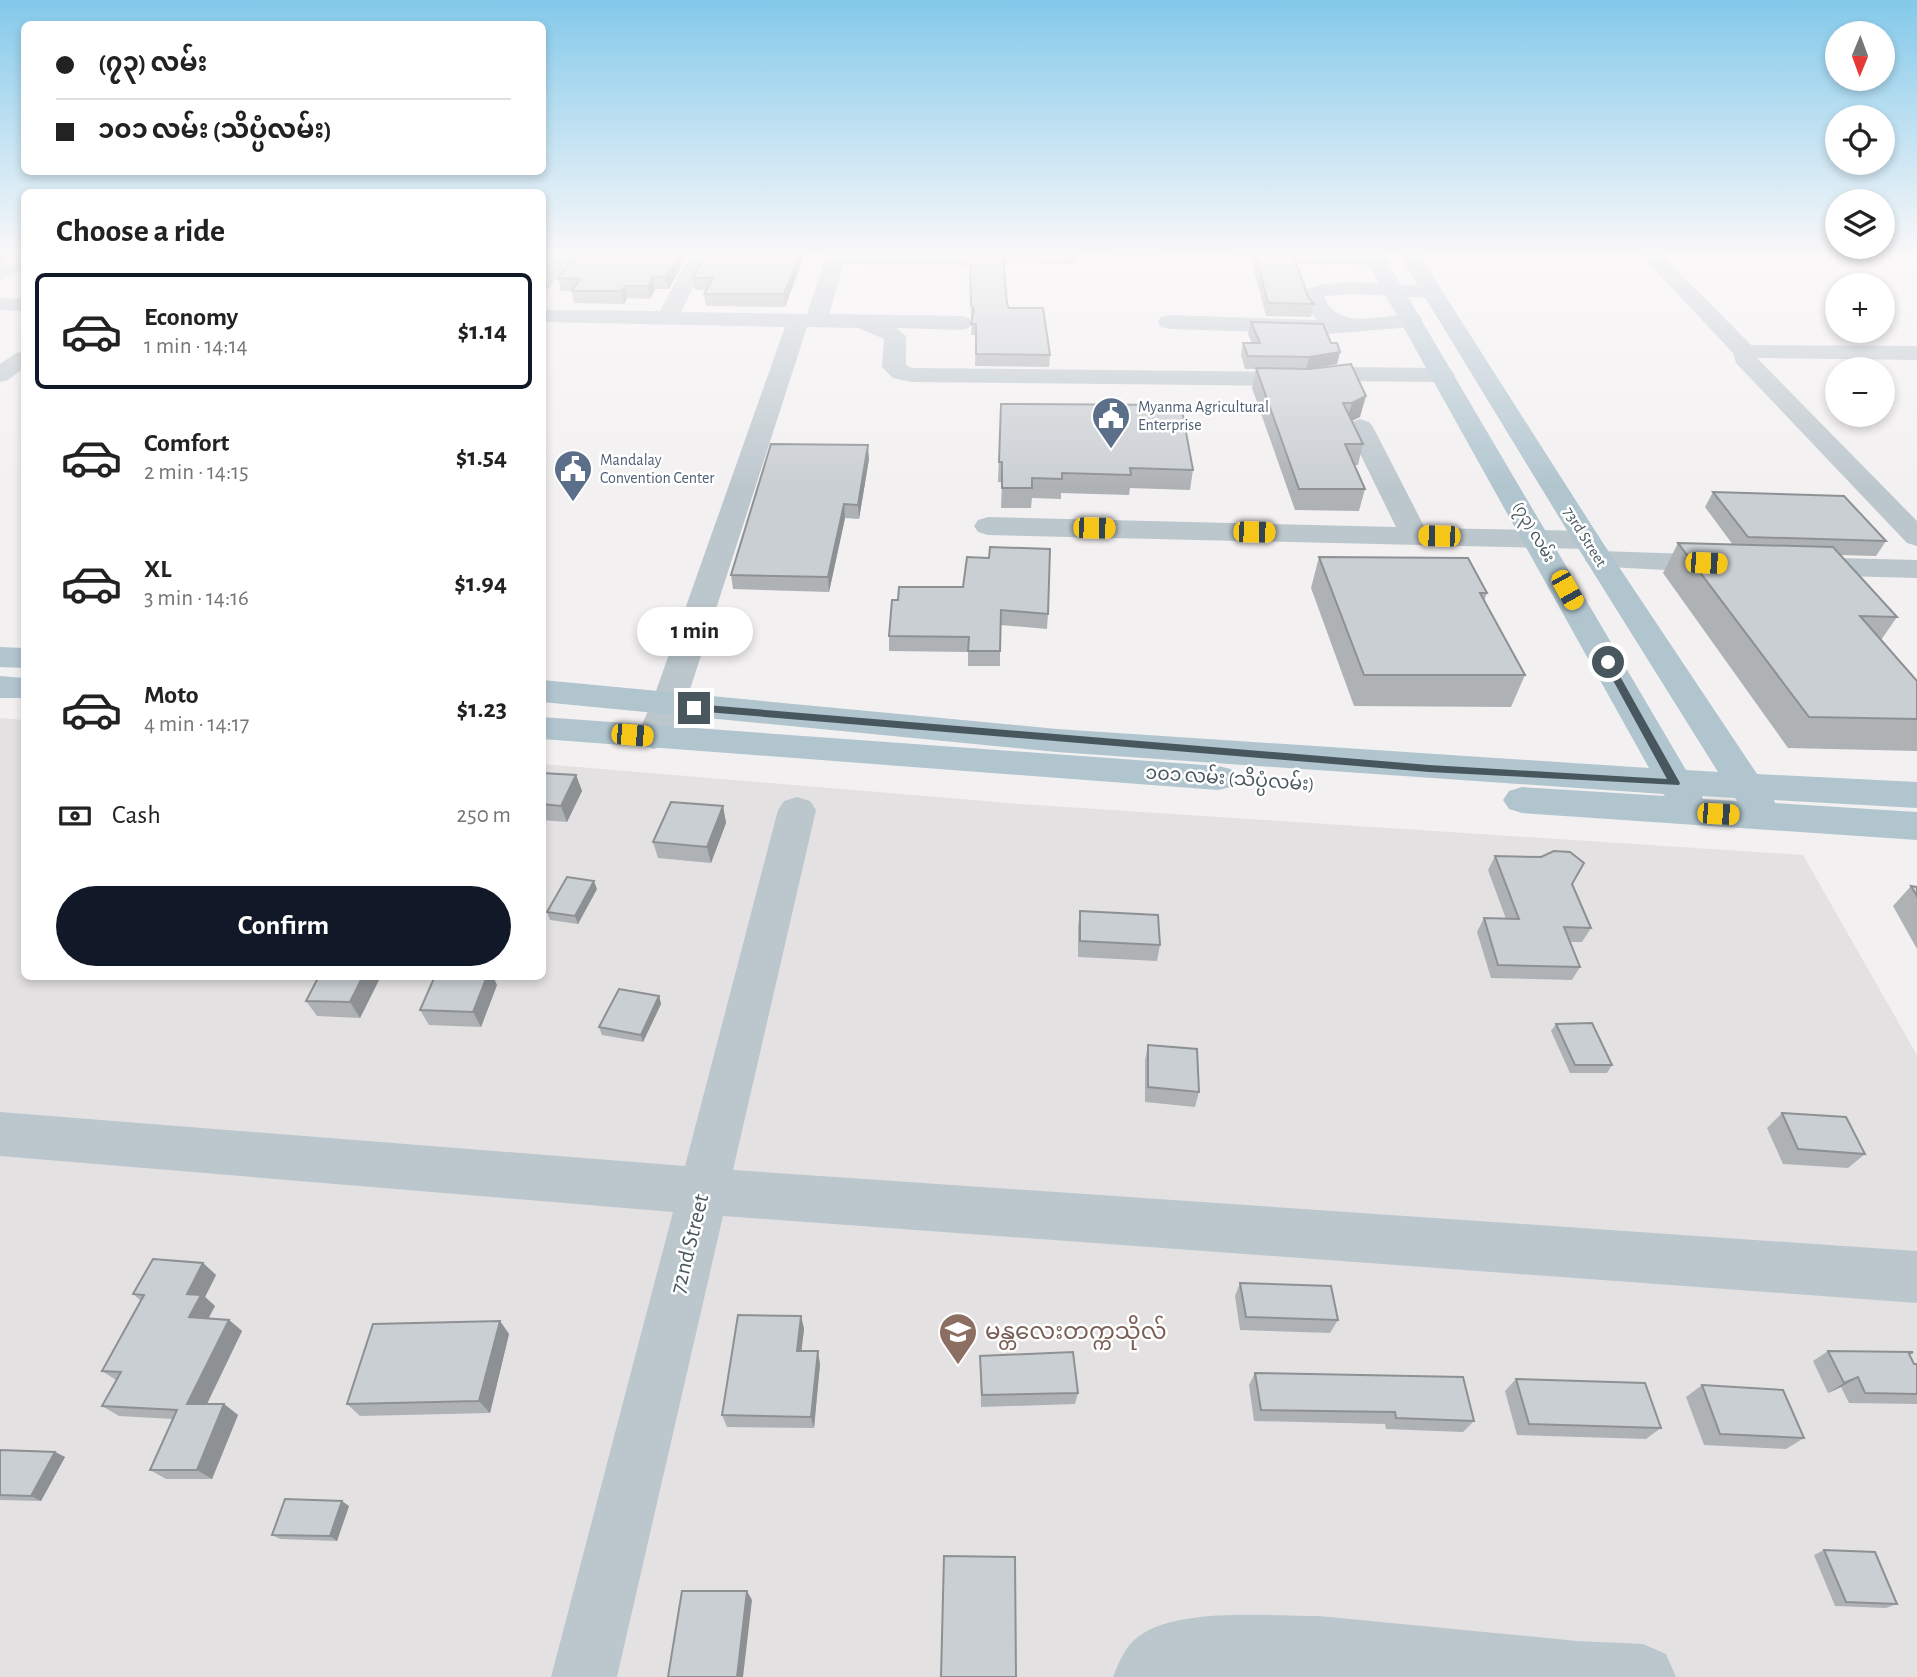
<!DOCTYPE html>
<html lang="en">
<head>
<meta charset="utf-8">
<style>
	:root { --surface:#fff; --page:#f2f2f2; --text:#222; --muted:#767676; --line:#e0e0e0; --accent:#111827 }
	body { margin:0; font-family:"Alegreya Sans","Noto Sans Myanmar",sans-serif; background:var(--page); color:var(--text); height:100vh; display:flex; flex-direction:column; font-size:26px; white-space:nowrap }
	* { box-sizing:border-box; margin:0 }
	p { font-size:23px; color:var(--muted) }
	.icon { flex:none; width:38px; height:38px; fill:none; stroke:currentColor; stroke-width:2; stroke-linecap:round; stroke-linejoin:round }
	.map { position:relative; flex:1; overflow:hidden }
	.drawer { position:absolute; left:21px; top:189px; width:525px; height:791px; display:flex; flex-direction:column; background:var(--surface); border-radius:10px; box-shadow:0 4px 10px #0003 }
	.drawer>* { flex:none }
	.banner { position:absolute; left:21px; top:21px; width:525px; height:154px; border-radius:10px; box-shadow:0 4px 10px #0003; display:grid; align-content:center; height:154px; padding:0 35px; background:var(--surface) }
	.needle { width:46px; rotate:181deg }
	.fabs { position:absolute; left:1825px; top:21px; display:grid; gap:14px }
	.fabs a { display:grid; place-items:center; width:70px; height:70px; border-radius:50%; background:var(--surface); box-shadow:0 4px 10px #0003; font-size:35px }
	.end { position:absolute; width:32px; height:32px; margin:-16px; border:9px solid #48575e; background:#fff; box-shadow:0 0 0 4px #fff }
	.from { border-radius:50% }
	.bubble { position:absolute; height:49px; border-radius:24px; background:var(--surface); box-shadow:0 4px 10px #0003; font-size:23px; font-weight:700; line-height:49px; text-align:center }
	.car { position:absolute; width:21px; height:42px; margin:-21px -10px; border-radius:9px; box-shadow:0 0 5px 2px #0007; background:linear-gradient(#f5c518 24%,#345 0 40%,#f5c518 0 76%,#345 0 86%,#f5c518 0) }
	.banner b { display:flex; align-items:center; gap:24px; height:66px; font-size:26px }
	.banner b+b { border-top:2px solid var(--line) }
	.banner i { width:18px; height:18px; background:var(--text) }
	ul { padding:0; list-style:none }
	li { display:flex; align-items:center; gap:21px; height:116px; margin:0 14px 10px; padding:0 21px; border:4px solid transparent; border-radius:10px }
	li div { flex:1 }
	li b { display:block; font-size:26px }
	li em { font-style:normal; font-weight:700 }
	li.active { border-color:var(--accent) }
	li>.icon { width:63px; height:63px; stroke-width:1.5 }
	h2 { padding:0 35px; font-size:32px; line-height:84px }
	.pay { display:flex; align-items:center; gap:18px; height:77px; padding:0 35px; font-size:26px }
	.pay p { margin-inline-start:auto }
	.action { display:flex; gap:14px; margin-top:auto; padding:14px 35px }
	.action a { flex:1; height:80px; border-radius:42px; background:var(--accent); color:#fff; font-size:28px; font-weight:700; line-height:80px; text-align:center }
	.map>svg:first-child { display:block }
	.education { fill:#e4e1e3 }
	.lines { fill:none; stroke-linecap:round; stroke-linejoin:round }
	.minor { fill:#bcc7cd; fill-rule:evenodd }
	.major { fill:#b1c5cf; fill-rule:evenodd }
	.wall { fill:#aeb2b5 }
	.shaded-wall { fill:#8d9194 }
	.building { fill:#cacfd3; stroke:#8d9194; stroke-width:2 }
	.route { fill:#48575e }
	.labels { text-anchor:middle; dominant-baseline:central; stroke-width:5; stroke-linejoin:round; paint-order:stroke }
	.far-service-label { font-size:16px; fill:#4e5e75; stroke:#fff; text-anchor:start }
	.far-street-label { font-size:16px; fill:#48575e; stroke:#fff }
	.street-label { font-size:19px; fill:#48575e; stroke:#fff }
	.near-street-label { font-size:23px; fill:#48575e; stroke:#fff }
	.near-education-label { font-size:23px; fill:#785e54; stroke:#fff; text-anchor:start }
</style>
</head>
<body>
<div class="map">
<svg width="1917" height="1677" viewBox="0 0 1917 1677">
	<rect width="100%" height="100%" fill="#f3f0f1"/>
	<path class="education" d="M0,718L24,720V976H542L543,764L1020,804L1803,855L1917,1055V1677H0Z"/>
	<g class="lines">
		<path class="minor" d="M556,253H577L549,288L542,290V270Z
			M691,253H711L681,312L807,314L827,253H1019L1016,261L999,266L844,264L829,314L961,316L969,318L972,323L969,328L961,330L896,328L906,336V365L912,368L1306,372L1335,367L1443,368L1451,370L1455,375L1451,380L1443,382L1335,381L1306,386L912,382L893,378L882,367L884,339L858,328L807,327L685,705L666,745L654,749L642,745L636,737L651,705L785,327L542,322V310L660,311Z
			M1229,253H1376L1385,259L1382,263L1375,265C1351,264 1241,267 1229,253Z
			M1639,253H1660L1751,345L1917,346V360L1757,358L1917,521V546L1907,543L1736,363L1733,353Z
			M24,254V268L0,281V266Z
			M1354,282L1432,286L1439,288L1442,292L1439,296L1432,298L1354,294L1324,296C1336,331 1383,316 1411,313L1419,315L1422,320L1419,325L1411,327L1329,334L1169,329L1161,327L1158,322L1161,317L1169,315L1317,320L1308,309L1303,293L1306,289L1324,284Z
			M0,298L24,299V311L0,310Z
			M24,351V368L8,380L0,382V364L16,353Z
			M1360,419L1369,422L1373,427L1425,528L1587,531L1597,534L1601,540L1597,546L1587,549L988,535L978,532L974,526L978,520L988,517L1396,527L1347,427L1351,422Z
			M1600,551L1722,555L1732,558L1737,564L1732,570L1722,573L1590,566L1585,560L1590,554Z
			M1800,557L1917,560V578L1800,575L1789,572L1785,566L1789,560Z
			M797,797L810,801L816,810L733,1170L1917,1251V1303L723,1216L617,1677H551L673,1212L0,1156V1112L685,1166L778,810L784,801Z
			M1319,1616L1577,1641L1643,1644L1666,1654L1676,1677H1113C1119,1662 1125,1646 1139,1636C1178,1607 1270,1616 1319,1616Z"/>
		<path class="major" d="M1362,253H1382L1686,770L1718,772L1573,540L1398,253H1418L1601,540L1757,774L1917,782V808L1774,800L1775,803L1917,812V840L1522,813L1509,809L1503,800L1509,791L1522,787L1665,796L1663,794L1057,752L542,702V680L1057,729L1649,768ZM1702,796L1735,798L1737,801L1703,799Z
			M0,647L24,648V668L0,667Z
			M0,676L24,678V698H0Z
			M542,717L1218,766L1231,769L1236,778L1231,787L1218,790L542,739Z"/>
	</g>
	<path class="wall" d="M0,253H24V264L20,254L0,265Z
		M688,253L669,289H655L650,299L627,298L624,304L574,303L572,291H561L558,278L567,268L564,258Z
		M706,253H805L785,307L706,306L704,294L706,290H695L693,278Z
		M1018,253H1076L1075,264L1017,263Z
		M1113,253H1161L1160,258L1114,257Z
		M1254,253H1286L1308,297L1314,304L1311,317L1266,316L1252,263Z
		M970,257L1009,308L1050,355L1049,367L975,366L976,335H971L972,319L971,316Z
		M1251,322L1331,343L1340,352L1337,364L1309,369L1351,364L1360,417L1352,421L1363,444L1358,465H1354L1365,489L1359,511L1295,510L1252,388L1256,369H1245L1241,355L1243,343H1252L1248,334Z
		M1001,404L1193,470L1190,490L1130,488L1129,495L1061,493V499L1032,498L1031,508H1001L1002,482H998Z
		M869,459L859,519L845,518L829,592L733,589L731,575Z
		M1713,492L1886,541L1876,556L1840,555L1897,617L1881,640L1917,681V751L1788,748L1663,573L1678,543L1733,545L1705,507Z
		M1319,557L1487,593L1484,601L1525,675L1511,707L1354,706L1311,588Z
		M892,600L1048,614L1047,629L1000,625V666H968V652L889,651V636Z
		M542,773L576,775L582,791L567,822L542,820Z
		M723,806L726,823L711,863L658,858L653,842Z
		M1495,856L1572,884L1591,928L1582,942H1570L1580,967L1572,980L1491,978L1477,932L1484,918L1506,919L1488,870Z
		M1911,886L1917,887V949L1893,906Z
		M597,889L578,924L550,920L547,912Z
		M1080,911L1160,945L1157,961L1078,957V927Z
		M319,976H379L380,978L360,1018L317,1016L306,1001Z
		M497,985L481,1027L429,1025L420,1010Z
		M659,996L661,1004L643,1042L602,1035L599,1027Z
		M1556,1024L1612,1065L1607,1073H1570L1551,1031Z
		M1148,1045L1199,1092L1195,1107L1145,1102V1060Z
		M1782,1113L1865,1154L1848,1168L1783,1164L1767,1128Z
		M203,1263L216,1275L205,1297L215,1306L208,1318L229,1320L242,1331L207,1404H224L238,1415L212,1479H166L150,1470L172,1419L119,1416L102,1406L116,1380L102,1371L141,1301L133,1294Z
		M1240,1283L1338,1320L1330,1333L1240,1330L1235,1296Z
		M801,1316L804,1329L801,1351L820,1364L814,1428L727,1427L722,1415Z
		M500,1321L509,1334L490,1413L360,1416L347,1404Z
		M1828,1351L1909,1355L1914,1364H1917V1404L1849,1403L1841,1387L1828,1393L1813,1361Z
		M980,1356L1078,1393L1075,1404L981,1407Z
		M1255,1373L1474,1421L1463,1432L1386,1429L1385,1424L1254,1421L1249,1385Z
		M1516,1379L1661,1428L1646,1439L1517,1435L1505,1391Z
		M1702,1385L1804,1438L1786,1449L1704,1445L1686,1397Z
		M0,1450L55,1452L65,1457L41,1501L0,1500Z
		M349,1506L337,1541L280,1539L272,1535Z
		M1824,1550L1897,1604L1886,1608L1835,1606L1814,1555Z"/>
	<path class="shaded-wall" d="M0,253H21L0,265Z
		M542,253H552L542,266Z
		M680,253H688L669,289L666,277Z
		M800,253H805L785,307L784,294Z
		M653,277L655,289L650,299L648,286Z
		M625,286L627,298L624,304L622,291Z
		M1340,352L1337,364L1306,369L1309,357Z
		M1366,396L1360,417L1346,423L1352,403Z
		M868,445L869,459L859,519L858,505Z
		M844,504L845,518L829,592L828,577Z
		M576,775L582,791L567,822L561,806Z
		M723,806L726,823L711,863L707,847Z
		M594,881L597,889L578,924L575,916Z
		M363,976H379L380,978L360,1018L350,1002Z
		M487,976H493L497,985L481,1027L473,1012Z
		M659,996L661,1004L643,1042L641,1035Z
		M203,1263L216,1275L205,1297L215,1306L203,1329L189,1317L187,1294Z
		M801,1316L804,1329L800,1363L797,1351Z
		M229,1320L242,1331L202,1414L187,1404Z
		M500,1321L509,1334L490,1413L479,1401Z
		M818,1351L820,1364L814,1428L811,1417Z
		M1858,1377L1841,1387L1828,1393L1844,1383Z
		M224,1404L238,1415L212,1479L197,1470Z
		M55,1452L65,1457L41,1501L31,1496Z
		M342,1501L349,1506L337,1541L330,1536Z
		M747,1591L752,1600L743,1677H737Z"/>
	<path class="building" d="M568,253H680L666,277H653L648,286H625L622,291H572L580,279L558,278L574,258H564Z
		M706,253H800L784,294H704L713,278H693Z
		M1255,253L1293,254L1308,297L1314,304L1268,303Z
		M970,257H1003L1007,304L1009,308H1043L1050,355L976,354V324H971L974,310L971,305Z
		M1251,322L1323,324L1331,343H1337L1340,352L1309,357L1248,356L1243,343H1260Z
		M1351,364L1366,396L1352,403H1343L1363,444H1345L1365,489H1299L1256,368L1310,369Z
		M1001,404L1181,405L1193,470L1130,468L1131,475L1062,473V479L1032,478V488H1002V462H999Z
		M771,444L868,445L858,505L844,504L828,577L731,575Z
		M1713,492L1844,496L1886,541L1748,537Z
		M1678,543L1833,547L1897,617L1860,616L1917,681V719L1809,717Z
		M990,547L1050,549L1048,614L1001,610L1000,651H968L969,637L889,636L892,600H898L899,587H963L967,557L989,558Z
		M1319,557L1468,558L1487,593H1480L1525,675H1364Z
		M542,773L576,775L561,806L542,804Z
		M671,802L723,806L707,847L653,842Z
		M1554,851L1570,852L1584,863L1572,884L1591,928L1564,927L1580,967L1498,965L1484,918L1519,919L1495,856L1541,857Z
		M567,877L594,881L575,916L547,912Z
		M1911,886L1917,887V896Z
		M1080,911L1158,915L1160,945L1080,941Z
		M319,976H363L350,1002L306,1001Z
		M435,976H487L473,1012L420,1010Z
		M619,989L659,996L641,1035L599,1027Z
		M1592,1023L1612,1065H1575L1556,1024Z
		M1148,1045L1197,1049L1199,1092L1148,1087Z
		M1782,1113L1846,1117L1865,1154L1798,1149Z
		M153,1259L203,1263L187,1294L201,1295L189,1317L229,1320L187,1404H224L197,1470H150L177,1410L102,1406L121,1372L102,1371L144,1295L133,1294Z
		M1240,1283L1331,1286L1338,1320L1246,1317Z
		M738,1315L801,1316L797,1351H818L811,1417L722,1415Z
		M500,1321L479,1401L347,1404L373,1324Z
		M1828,1351L1913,1352L1909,1354L1914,1364H1917V1394L1865,1393L1858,1377L1844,1383Z
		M1073,1352L1078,1393L982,1395L980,1356Z
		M1255,1373L1463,1377L1474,1421L1396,1418L1395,1412L1261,1410Z
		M1516,1379L1645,1383L1661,1428L1529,1424Z
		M1702,1385L1783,1390L1804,1438L1720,1434Z
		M0,1450L55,1452L31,1496L0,1495Z
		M285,1499L342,1501L330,1536L272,1535Z
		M1824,1550L1875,1552L1897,1604L1846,1602Z
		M944,1556L1015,1557L1016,1677H941Z
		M682,1591H747L737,1677H668Z"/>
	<linearGradient id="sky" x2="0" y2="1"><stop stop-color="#83c9ea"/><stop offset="0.52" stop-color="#faf8f9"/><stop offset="1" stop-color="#faf8f9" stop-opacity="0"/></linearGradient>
	<rect width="1917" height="488" fill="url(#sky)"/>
	<path class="route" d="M1608,659L1612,662L1680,783L1679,785L1429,772L694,711L689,708L694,704L1429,765L1667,779L1603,662Z"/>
	<defs>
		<symbol id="civic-pin" viewBox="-11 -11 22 30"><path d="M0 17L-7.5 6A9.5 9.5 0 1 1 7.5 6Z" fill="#5c6f8a" stroke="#fff"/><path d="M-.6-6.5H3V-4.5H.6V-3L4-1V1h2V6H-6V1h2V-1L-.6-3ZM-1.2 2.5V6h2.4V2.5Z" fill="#fff"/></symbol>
		<symbol id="university-pin" viewBox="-11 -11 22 30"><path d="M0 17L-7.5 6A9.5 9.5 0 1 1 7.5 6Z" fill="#8d6e63" stroke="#fff"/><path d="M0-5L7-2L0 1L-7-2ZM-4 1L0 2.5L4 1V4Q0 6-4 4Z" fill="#fff"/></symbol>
	</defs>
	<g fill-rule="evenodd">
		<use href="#civic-pin" x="1089" y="394" width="44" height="60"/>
		<use href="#civic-pin" x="551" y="447" width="44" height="60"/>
		<use href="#university-pin" x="936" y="1310" width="44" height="60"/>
	</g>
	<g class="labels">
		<g class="far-service-label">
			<text x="1138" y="407">Myanma Agricultural<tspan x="1138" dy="18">Enterprise</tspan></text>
			<text x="600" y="460">Mandalay<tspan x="600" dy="18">Convention Center</tspan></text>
		</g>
		<g class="far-street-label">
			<text transform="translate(1534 532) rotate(60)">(၇၃) လမ်း</text>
			<text transform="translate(1585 537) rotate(58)">73rd Street</text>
		</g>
		<g class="street-label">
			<text transform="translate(1230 779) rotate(4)">၁၀၁ လမ်း (သိပ္ပံလမ်း)</text>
		</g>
		<g class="near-street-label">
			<text transform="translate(690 1244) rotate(-76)">72nd Street</text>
		</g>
		<g class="near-education-label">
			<text x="985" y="1332">မန္တလေးတက္ကသိုလ်</text>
		</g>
	</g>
</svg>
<div class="fabs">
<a><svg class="needle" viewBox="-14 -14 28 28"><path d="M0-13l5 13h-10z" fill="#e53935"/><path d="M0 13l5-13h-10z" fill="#767676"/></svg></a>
<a><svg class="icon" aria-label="locate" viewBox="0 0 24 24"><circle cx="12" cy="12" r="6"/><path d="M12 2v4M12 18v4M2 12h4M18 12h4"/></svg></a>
<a><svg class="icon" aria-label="layers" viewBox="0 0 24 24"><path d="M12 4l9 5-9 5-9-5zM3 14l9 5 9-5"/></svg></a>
<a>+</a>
<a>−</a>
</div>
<i class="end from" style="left:1608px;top:662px"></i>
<i class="end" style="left:694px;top:708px"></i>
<div class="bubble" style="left:637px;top:607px;width:116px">1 min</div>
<i class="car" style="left:1094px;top:528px;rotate:91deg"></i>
<i class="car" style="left:1254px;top:532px;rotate:91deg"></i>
<i class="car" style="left:1439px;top:536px;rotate:271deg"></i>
<i class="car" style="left:1706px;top:563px;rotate:92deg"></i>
<i class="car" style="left:1567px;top:590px;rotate:151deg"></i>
<i class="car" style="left:632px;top:735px;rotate:95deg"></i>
<i class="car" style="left:1718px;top:814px;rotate:93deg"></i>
<div class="banner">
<b><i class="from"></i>(၇၃) လမ်း</b>
<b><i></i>၁၀၁ လမ်း (သိပ္ပံလမ်း)</b>
</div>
<section class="drawer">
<h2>Choose a ride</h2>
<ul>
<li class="active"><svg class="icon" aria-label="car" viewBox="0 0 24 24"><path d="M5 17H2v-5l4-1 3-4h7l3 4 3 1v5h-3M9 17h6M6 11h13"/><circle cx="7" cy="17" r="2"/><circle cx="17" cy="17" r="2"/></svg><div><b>Economy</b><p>1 min · 14:14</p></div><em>$1.14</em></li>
<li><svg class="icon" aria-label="car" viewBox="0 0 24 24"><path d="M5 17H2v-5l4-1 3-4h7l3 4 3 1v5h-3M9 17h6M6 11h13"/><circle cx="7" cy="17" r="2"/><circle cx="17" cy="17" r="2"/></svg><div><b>Comfort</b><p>2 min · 14:15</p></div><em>$1.54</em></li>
<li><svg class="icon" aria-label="car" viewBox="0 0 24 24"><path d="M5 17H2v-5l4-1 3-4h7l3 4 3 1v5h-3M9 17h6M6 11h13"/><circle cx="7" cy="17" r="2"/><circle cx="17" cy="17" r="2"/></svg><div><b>XL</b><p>3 min · 14:16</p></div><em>$1.94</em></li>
<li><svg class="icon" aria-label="car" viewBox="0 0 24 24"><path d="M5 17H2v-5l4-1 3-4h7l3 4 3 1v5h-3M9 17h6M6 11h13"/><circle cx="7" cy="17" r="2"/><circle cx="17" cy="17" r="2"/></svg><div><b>Moto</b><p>4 min · 14:17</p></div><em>$1.23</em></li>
</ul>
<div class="pay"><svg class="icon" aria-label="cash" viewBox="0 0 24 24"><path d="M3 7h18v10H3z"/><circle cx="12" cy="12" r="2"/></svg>Cash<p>250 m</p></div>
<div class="action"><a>Confirm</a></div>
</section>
</div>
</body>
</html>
